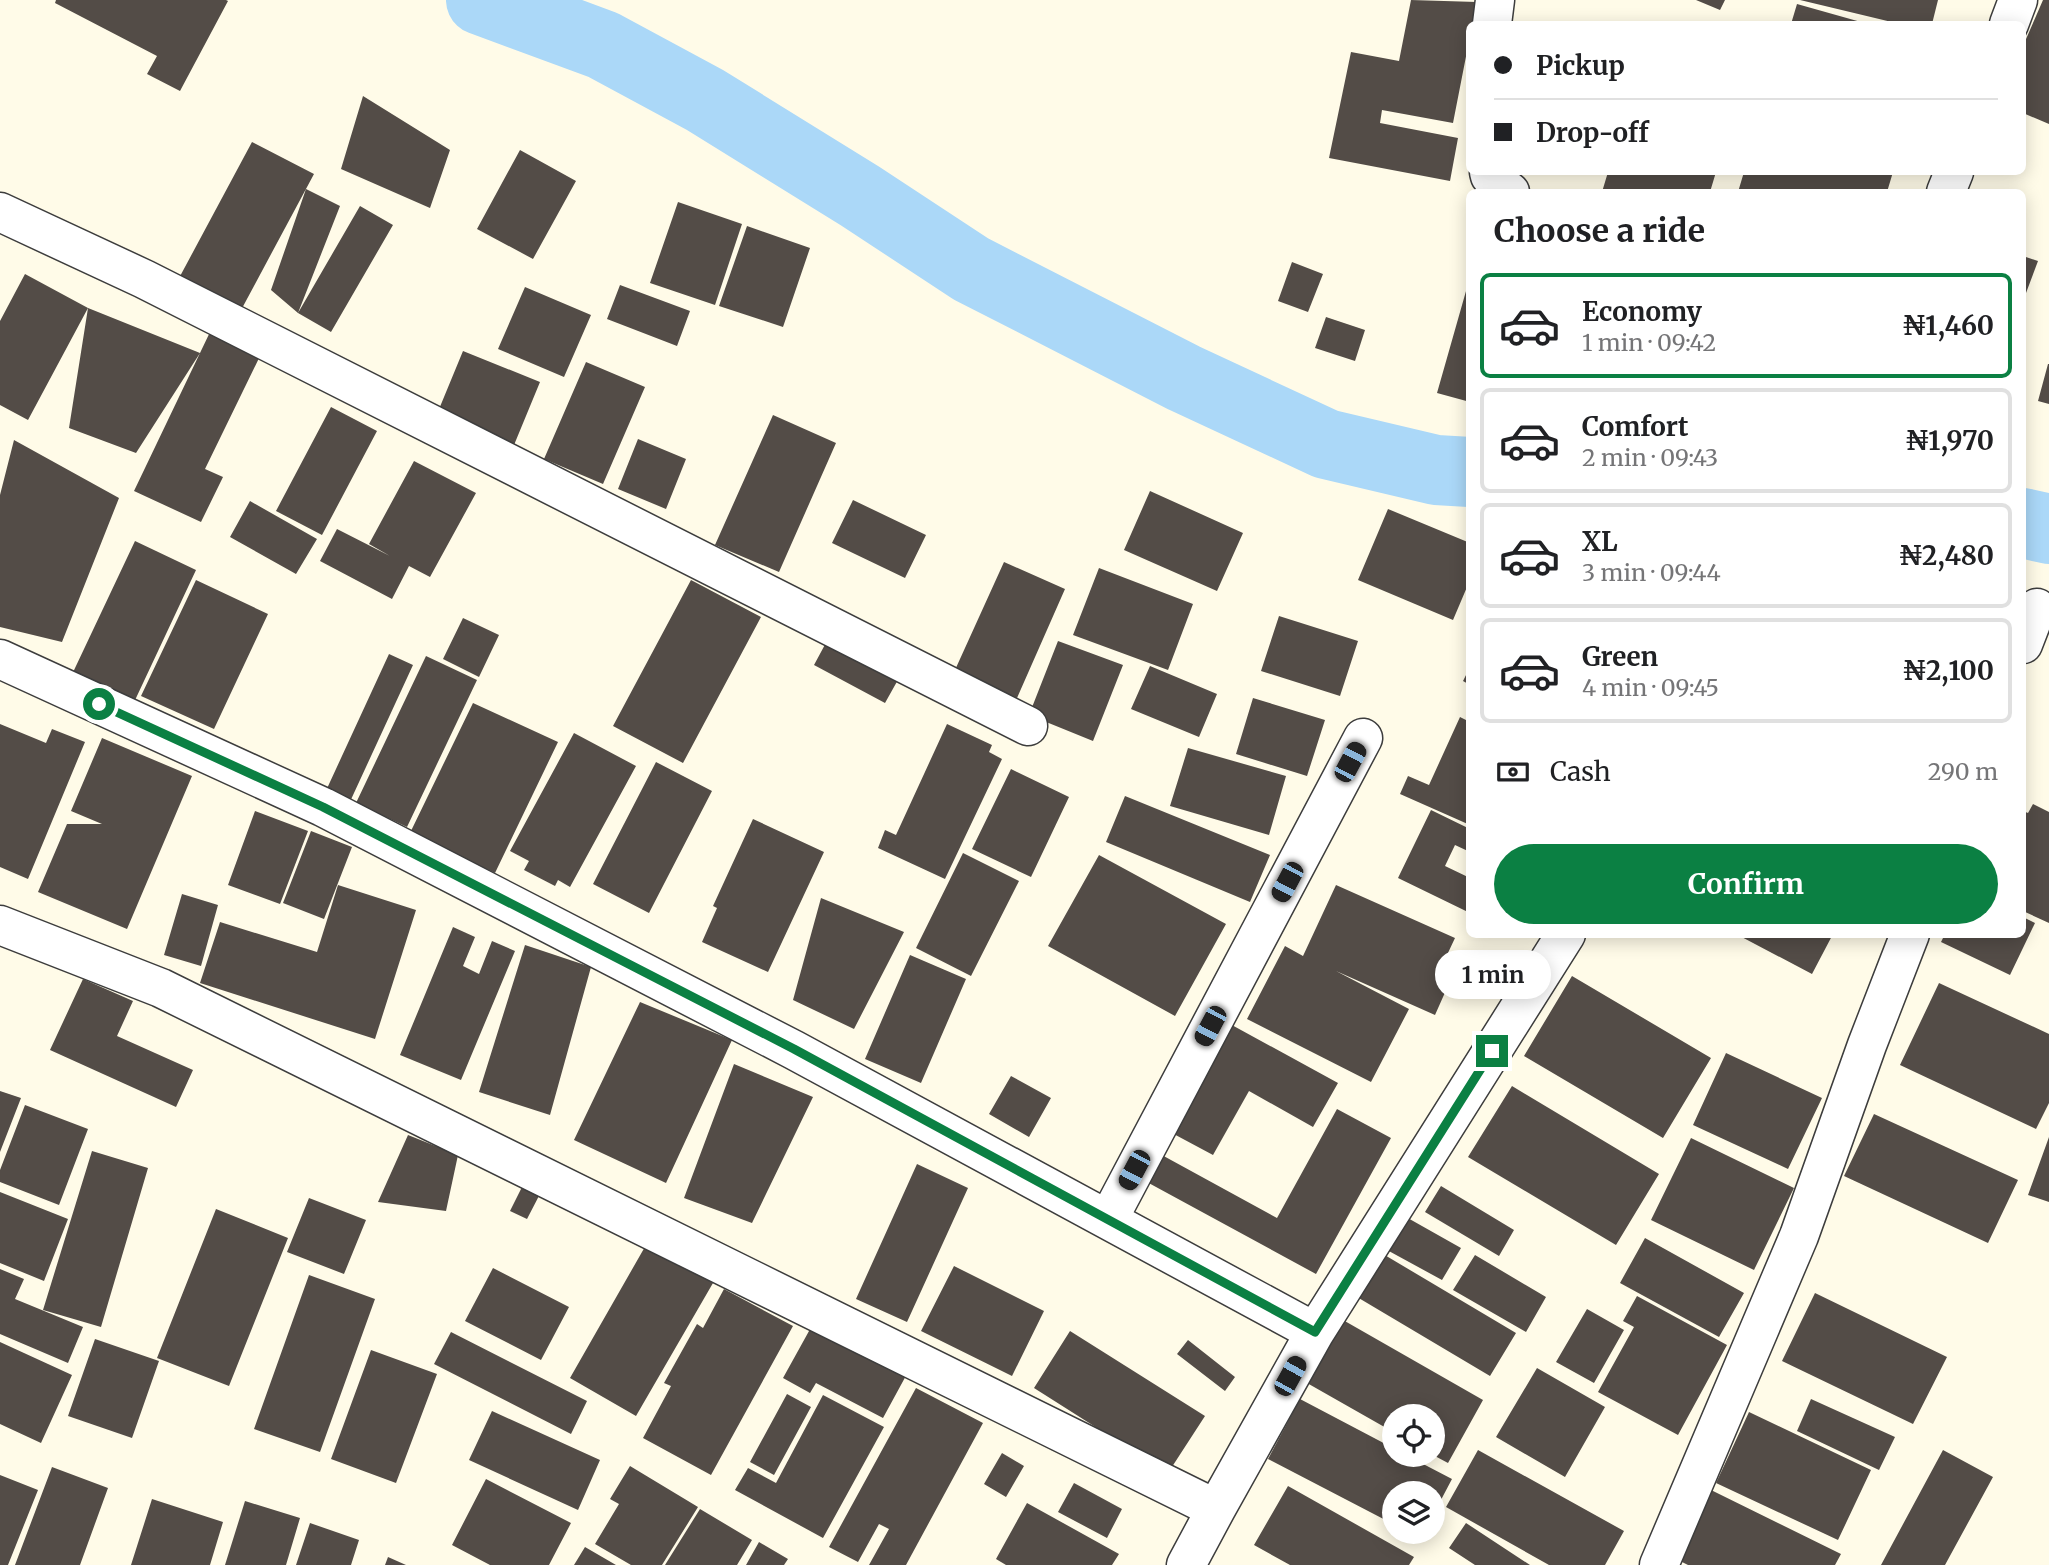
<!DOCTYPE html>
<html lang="en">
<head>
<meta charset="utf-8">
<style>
	:root { --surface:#fff; --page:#f6f6f6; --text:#202124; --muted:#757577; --line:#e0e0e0; --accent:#0b8043 }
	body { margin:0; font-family:Merriweather,serif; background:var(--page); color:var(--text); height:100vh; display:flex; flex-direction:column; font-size:26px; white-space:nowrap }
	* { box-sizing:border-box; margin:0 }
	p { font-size:23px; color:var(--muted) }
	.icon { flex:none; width:38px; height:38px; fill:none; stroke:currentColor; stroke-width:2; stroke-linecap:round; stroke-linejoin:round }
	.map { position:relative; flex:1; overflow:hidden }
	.drawer { position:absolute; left:1466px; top:189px; width:560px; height:749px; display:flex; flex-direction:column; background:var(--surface); border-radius:10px; box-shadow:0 4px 18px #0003 }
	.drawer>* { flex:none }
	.banner { position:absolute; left:1466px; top:21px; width:560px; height:154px; border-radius:10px; box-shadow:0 4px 18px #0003; display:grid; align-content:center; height:154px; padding:0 28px; background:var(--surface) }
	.fabs { position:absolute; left:1382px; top:1404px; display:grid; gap:14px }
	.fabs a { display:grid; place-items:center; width:63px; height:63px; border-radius:50%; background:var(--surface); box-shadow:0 4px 18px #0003; font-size:35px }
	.end { position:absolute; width:32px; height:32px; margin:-16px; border:9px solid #0b8043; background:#fff; box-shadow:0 0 0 4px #fff }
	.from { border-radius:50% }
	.bubble { position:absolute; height:49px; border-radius:24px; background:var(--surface); box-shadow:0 4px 18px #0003; font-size:23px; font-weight:700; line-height:49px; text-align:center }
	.car { position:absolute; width:21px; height:42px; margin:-21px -10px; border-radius:9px; box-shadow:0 0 5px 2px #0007; background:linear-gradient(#222 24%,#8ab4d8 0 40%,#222 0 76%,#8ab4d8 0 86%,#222 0) }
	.banner b { display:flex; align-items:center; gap:24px; height:66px; font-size:26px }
	.banner b+b { border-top:2px solid var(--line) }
	.banner i { width:18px; height:18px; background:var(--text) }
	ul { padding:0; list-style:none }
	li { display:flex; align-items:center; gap:21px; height:105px; margin:0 14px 10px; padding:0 14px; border:4px solid var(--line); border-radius:10px }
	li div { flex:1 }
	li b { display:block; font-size:26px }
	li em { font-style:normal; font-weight:700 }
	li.current { border-color:var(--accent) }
	li>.icon { width:63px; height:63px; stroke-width:1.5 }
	h2 { padding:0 28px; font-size:32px; line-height:84px }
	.pay { display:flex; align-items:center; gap:18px; height:77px; padding:0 28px; font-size:26px }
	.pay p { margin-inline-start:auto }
	.action { display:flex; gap:14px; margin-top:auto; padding:14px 28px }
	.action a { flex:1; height:80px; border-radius:42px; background:var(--accent); color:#fff; font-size:28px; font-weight:700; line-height:80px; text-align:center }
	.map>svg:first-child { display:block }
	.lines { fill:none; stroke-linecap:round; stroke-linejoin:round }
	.river { stroke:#abd8f8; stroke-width:70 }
	.building { fill:#534c47 }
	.minor-casing { stroke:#3d3d3d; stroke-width:41 }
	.minor { stroke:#fff; stroke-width:38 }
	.route { stroke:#0b8043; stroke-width:9 }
</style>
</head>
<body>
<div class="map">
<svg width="2049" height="1565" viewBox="0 0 2049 1565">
	<rect width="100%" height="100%" fill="#fffbe8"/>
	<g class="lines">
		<path class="river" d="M481,0L603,45L705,100L860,196L971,269L1184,378L1326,444L1436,470L1470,472
			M2023,523L2049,529"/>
	</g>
	<path class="building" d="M56,0H226L228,1L180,91L147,74L157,56L55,3Z
		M1411,0L1477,2L1472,24H1470V36L1453,123L1382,110L1380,123L1458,138L1450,181L1329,158L1351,52L1399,61Z
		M1696,0H1725L1720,10Z
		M1800,0H1938L1932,24H1900Z
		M2043,0H2049V124L2023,113V46Z
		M1797,4L1868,24H1791Z
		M363,96L450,150L430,208L341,169Z
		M252,142L314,174L240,312L178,280Z
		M520,150L576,181L533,259L477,229Z
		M1608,172H1716L1710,192H1602Z
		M1744,172H1893L1887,192H1738Z
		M306,189L340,206L298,313L271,290Z
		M678,202L742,224L715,305L650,283Z
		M360,206L393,225L331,332L298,313Z
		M747,226L810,248L783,327L719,306Z
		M2023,256L2038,261L2023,301Z
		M1292,262L1323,274L1308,312L1278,301Z
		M25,274L88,308L28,420L0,405V321Z
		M1470,277V402L1437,393Z
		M620,285L690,311L677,346L607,319Z
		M525,287L591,315L564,377L498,349Z
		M88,308L200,353L211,330L261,354L205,469L223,477L201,522L134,491L200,353L136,453L69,428Z
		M1326,317L1365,330L1355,361L1315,348Z
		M463,351L540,382L514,445L437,414Z
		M586,362L645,387L603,484L544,459Z
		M2048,364H2049V404L2038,401Z
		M331,407L377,431L322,535L276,511Z
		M773,415L836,443L779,572L715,545Z
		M638,439L686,459L666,509L618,489Z
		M14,440L119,498L62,642L0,627V495Z
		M414,461L476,493L430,577L409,566L392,599L320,561L337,529L390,556L369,544Z
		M1150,491L1243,533L1217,591L1124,550Z
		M853,500L926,535L905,578L832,543Z
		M250,501L317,539L296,574L230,537Z
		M1388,509L1470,543V580L1453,620L1358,580Z
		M135,541L196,570L129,713L67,685Z
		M1004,562L1065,589L1017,698L955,670Z
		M1099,568L1193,604L1168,670L1073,635Z
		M196,580L268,614L214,729L141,696Z
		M691,580L761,617L683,763L613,726Z
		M1279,616L1358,641L1340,696L1261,671Z
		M463,618L499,635L479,677L443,659Z
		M828,639L899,678L885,703L814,665Z
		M1058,641L1123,665L1093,741L1029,715Z
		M389,654L413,665L348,806L324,795Z
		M426,656L477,680L407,827L356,803Z
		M1150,666L1217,694L1199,737L1131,709Z
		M1470,667V685L1463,681Z
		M1253,698L1325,720L1307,776L1236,754Z
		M473,703L558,742L495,873L410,833Z
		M1460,717L1470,722V825L1400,794L1408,776L1429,785Z
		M0,724L46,743L52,729L85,742L28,879L0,867Z
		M947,724L992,745L989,752L1002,759L945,879L878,848L885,830L896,835Z
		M574,733L636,766L570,887L558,880L555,886L524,870L529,861L510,851Z
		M102,738L192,776L127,929L38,892L67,824H102L71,811Z
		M1188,748L1286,776L1269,835L1170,806Z
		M656,762L712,791L649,913L593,884Z
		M1011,769L1069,797L1031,877L972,849Z
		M1125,796L1270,855L1250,902L1106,842Z
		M2033,804L2049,812V923L2023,911V811L2028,813Z
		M1431,810L1470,829V852L1455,845L1445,866L1470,878V913L1398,878Z
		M255,811L308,831L280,904L228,885Z
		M753,819L824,852L768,972L702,942L717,908L713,906Z
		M311,831L352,847L324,919L283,903Z
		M963,853L1019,881L971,976L916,948Z
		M1099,855L1226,924L1175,1016L1048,946Z
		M338,885L416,910L375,1039L200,983L220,922L317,952Z
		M1336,885L1455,938L1447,955L1459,961L1435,1015L1336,971L1409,1009L1371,1082L1247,1019L1285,946L1303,956Z
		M182,894L218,905L201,966L164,955Z
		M821,898L904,932L854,1029L793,1000Z
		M2023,917L2035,923L2010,975L1941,942L1945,934H2023Z
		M453,927L475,937L463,966L479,974L492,941L515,951L461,1080L400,1055Z
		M1736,934H1833L1812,974Z
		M525,945L591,967L550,1115L479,1092Z
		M910,955L966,979L921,1083L865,1059Z
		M1572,976L1711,1058L1663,1138L1524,1056Z
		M83,979L133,1001L117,1036L193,1070L176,1107L50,1050Z
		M1939,983L2049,1034V1103L2036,1129L1900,1065Z
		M640,1002L732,1040L666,1183L574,1140Z
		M1230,1024L1338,1083L1313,1127L1249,1091L1213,1155L1170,1132Z
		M1726,1053L1822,1098L1788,1169L1693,1125Z
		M734,1064L813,1097L752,1223L684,1198Z
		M1011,1076L1051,1098L1029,1137L989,1114Z
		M1512,1086L1659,1174L1616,1245L1468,1157Z
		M0,1091L21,1098L0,1152Z
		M25,1105L88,1129L59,1205L0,1182V1170Z
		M1337,1109L1391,1138L1316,1274L1145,1181L1160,1154L1277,1218Z
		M1874,1114L2018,1180L1988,1243L1844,1176Z
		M408,1135L458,1155L446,1211L378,1202Z
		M2049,1137V1202L2028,1195Z
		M1691,1138L1794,1188L1754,1270L1651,1220Z
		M92,1151L148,1168L101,1327L43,1310Z
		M917,1164L968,1188L907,1322L856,1299Z
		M524,1183L541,1192L527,1219L510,1211Z
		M1441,1186L1514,1230L1499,1256L1425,1212Z
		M0,1192L68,1219L44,1281L0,1263Z
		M309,1198L366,1220L344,1274L287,1252Z
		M216,1209L288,1238L229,1386L157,1358Z
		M1406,1217L1461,1248L1442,1280L1387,1250Z
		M1645,1238L1744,1293L1719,1337L1620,1283Z
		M646,1245L713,1283L636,1416L570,1378Z
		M1383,1254L1516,1333L1490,1376L1357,1297Z
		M1475,1255L1546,1297L1526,1332L1453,1290Z
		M954,1266L1044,1311L1012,1376L921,1331Z
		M493,1268L569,1307L541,1360L465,1321Z
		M0,1269L24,1279L15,1299L83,1327L68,1363L0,1334Z
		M309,1275L375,1299L320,1452L254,1429Z
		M724,1289L793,1326L711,1475L643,1438L671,1386L664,1383L697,1324L703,1328Z
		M1815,1293L1947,1357L1913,1424L1782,1361Z
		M1637,1296L1727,1345L1678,1435L1598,1392L1634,1327L1623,1321Z
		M1587,1309L1624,1330L1594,1383L1556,1362Z
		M1343,1320L1483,1400L1448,1463L1433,1455V1416H1395V1433L1307,1383Z
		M814,1322L908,1372L883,1418L816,1383L810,1393L783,1378Z
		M1070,1331L1205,1416L1168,1473L1034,1388Z
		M451,1332L587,1401L571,1434L434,1364Z
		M95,1339L159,1361L132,1438L68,1416Z
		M1188,1340L1235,1377L1225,1391L1177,1354Z
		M0,1342L72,1375L41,1443L0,1424Z
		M371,1350L437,1374L396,1483L331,1459Z
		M1537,1368L1605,1407L1565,1477L1496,1437Z
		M916,1388L983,1423L906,1565H869L889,1529L879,1524L858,1562L829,1547Z
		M787,1394L811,1407L774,1475L750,1462Z
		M823,1395L884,1427L823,1538L735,1490L748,1468L776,1483Z
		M1300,1399L1395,1449V1454H1404L1452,1479L1433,1515V1493H1395V1525L1268,1459Z
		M1811,1399L1895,1437L1879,1470L1797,1431Z
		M492,1411L600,1460L578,1510L469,1460Z
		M1749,1412L1871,1470L1838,1540L1716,1483Z
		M1478,1450L1624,1531L1605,1565H1549L1446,1507Z
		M1943,1450L1993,1477L1945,1565H1881Z
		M1002,1453L1024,1466L1006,1497L984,1484Z
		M630,1466L698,1507L662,1565H631L595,1544L619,1504L610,1499Z
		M52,1467L108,1488L80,1565H15Z
		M0,1475L38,1490L8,1565H0Z
		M486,1479L571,1523L549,1565H490L452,1545Z
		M1074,1483L1122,1509L1107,1538L1058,1512Z
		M1288,1486L1414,1557L1409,1565H1290L1254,1545Z
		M1711,1490L1841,1554L1835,1565H1688L1676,1559Z
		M152,1499L223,1522L210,1565H131Z
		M245,1501L300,1518L286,1565H225Z
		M1027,1503L1119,1554L1112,1565H1006L996,1559Z
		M700,1509L752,1540L737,1565H665Z
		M310,1523L359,1540L351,1565H296Z
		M1466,1523L1530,1565H1475L1449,1548Z
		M1406,1531H1425L1420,1539Z
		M759,1542L788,1559L784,1565H746Z
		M585,1547L616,1565H574Z
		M388,1557L406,1565H385Z"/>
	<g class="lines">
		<defs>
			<path id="minor" d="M1492,24L1495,0
				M2009,24L2018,0
				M1489,172L1490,176L1510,192
				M1946,192L1954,172
				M0,212L144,279L1028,726
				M2023,644L2037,608
				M0,659L323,807L794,1050L1315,1332
				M0,925L161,988L1216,1509
				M1109,1218L1363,738
				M1186,1565L1216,1509L1315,1332L1566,934
				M1659,1565L1799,1236L1867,1045L1910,934"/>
		</defs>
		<use href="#minor" class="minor-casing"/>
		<use href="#minor" class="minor"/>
	</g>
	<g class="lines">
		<path class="route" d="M99,704L323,807L794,1049L1315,1332L1492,1051"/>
	</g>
</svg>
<div class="fabs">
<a><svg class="icon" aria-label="locate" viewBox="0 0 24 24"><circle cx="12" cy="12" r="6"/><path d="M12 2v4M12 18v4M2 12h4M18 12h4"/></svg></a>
<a><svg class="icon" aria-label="layers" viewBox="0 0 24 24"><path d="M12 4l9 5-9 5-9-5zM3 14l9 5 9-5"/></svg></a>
</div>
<i class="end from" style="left:99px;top:704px"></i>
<i class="end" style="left:1492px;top:1051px"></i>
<div class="bubble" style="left:1435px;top:950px;width:116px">1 min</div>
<i class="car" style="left:1350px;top:762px;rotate:28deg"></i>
<i class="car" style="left:1287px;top:882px;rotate:208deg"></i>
<i class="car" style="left:1210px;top:1026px;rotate:208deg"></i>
<i class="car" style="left:1134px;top:1170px;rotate:208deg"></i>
<i class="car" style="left:1290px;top:1376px;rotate:29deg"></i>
<div class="banner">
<b><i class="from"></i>Pickup</b>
<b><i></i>Drop-off</b>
</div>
<section class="drawer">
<h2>Choose a ride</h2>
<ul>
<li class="current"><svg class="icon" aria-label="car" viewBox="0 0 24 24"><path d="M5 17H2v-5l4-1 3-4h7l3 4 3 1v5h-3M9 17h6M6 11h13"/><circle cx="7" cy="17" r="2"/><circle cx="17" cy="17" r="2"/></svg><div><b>Economy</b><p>1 min · 09:42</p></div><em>₦1,460</em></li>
<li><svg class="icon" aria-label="car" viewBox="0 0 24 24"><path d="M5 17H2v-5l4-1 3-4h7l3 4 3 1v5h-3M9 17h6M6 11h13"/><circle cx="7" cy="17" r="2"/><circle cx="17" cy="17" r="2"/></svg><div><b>Comfort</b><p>2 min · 09:43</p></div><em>₦1,970</em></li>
<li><svg class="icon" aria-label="car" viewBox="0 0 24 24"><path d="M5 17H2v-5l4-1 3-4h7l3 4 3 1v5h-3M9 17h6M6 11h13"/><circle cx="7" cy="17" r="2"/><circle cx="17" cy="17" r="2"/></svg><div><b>XL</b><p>3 min · 09:44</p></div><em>₦2,480</em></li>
<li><svg class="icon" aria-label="car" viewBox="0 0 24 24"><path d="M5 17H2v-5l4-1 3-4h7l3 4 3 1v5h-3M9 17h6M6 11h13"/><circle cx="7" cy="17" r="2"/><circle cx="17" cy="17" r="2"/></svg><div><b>Green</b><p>4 min · 09:45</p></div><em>₦2,100</em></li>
</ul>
<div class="pay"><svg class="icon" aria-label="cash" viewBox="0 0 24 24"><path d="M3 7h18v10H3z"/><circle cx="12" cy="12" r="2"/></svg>Cash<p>290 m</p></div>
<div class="action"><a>Confirm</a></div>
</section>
</div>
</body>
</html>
